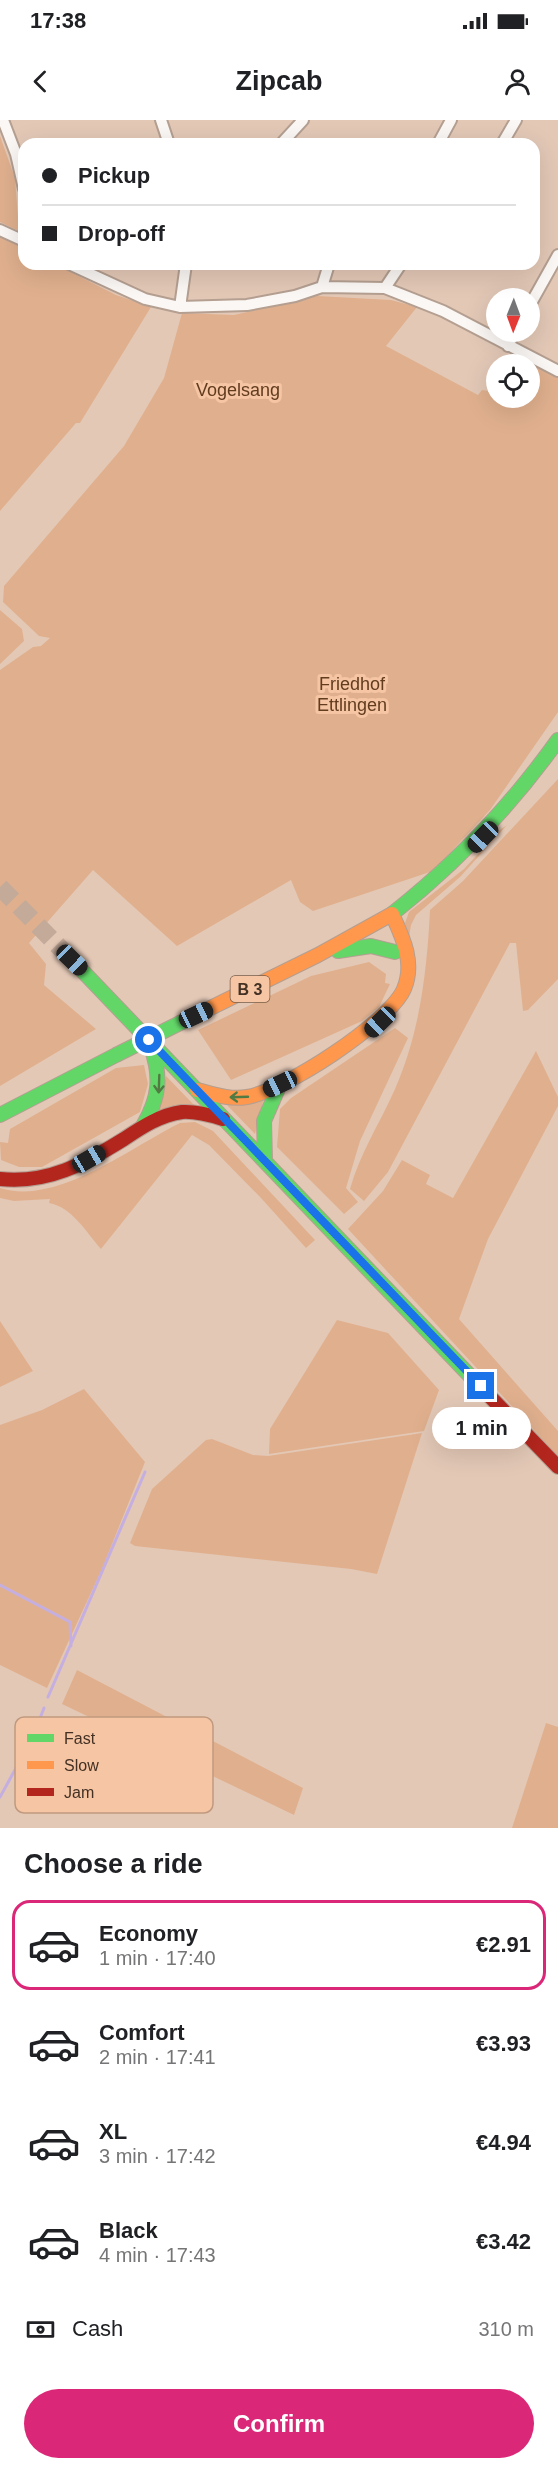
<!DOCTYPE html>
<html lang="en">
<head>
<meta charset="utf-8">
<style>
	:root { --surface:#fff; --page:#f2f2f2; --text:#202124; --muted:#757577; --line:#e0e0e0; --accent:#db2777 }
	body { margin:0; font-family:Helvetica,sans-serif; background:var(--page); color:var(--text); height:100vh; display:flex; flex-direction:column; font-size:22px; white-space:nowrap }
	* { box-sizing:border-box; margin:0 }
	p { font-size:20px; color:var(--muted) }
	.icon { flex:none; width:33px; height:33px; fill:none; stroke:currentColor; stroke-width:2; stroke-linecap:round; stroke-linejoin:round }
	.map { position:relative; height:1708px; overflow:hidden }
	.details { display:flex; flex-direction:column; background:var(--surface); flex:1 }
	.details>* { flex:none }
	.top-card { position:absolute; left:18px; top:18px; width:522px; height:132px; border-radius:18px; box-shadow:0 6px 24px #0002; display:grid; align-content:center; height:132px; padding:0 24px; background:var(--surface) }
	.needle { width:39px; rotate:181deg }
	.buttons { position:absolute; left:486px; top:168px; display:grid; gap:12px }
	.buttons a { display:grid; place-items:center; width:54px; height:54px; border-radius:50%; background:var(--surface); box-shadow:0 6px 24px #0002; font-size:30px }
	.end { position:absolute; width:27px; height:27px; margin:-14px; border:8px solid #1a73e8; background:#fff; box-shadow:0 0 0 3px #fff }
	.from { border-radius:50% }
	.bubble { position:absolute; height:42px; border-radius:21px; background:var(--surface); box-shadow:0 6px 24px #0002; font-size:20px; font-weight:700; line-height:42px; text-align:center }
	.car { position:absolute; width:18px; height:36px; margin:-18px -9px; border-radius:8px; box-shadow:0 0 4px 2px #0007; background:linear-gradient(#222 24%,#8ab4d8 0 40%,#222 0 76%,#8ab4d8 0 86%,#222 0) }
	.top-card b { display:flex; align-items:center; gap:21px; height:57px; font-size:22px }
	.top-card b+b { border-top:2px solid var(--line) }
	.top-card i { width:15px; height:15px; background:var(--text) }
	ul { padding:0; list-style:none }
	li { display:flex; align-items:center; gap:18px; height:90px; margin:0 12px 9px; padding:0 12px; border:3px solid transparent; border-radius:18px }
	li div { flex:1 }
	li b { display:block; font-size:22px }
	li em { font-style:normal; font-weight:700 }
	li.active { border-color:var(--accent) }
	li>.icon { width:54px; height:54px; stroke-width:1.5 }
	h2 { padding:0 24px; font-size:27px; line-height:72px }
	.pay { display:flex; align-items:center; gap:15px; height:66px; padding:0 24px; font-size:22px }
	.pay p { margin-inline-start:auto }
	.primary-button { display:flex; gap:12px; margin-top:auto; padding:12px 24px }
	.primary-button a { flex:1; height:69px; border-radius:36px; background:var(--accent); color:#fff; font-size:24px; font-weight:700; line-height:69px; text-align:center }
	.status { display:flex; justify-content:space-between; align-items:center; height:42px; padding:0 30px; background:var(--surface); direction:ltr }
	.status svg { height:16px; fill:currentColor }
	header { display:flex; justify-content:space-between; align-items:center; height:78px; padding:0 24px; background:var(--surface); font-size:27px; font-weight:700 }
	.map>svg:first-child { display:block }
	.green { fill:#e0b08e }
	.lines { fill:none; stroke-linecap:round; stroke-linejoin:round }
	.stream { stroke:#c5afe1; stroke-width:3 }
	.primary-tunnel { stroke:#c3aa99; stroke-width:18; stroke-dasharray:18 9; stroke-linecap:butt }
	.street-casing { stroke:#b49f91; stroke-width:14 }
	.fast-casing { stroke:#b49f91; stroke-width:16 }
	.slow-casing { stroke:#b49f91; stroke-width:16 }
	.jam-casing { stroke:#b49f91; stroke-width:16 }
	.street { stroke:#fbf7f4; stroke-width:10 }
	.fast { stroke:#63d668; stroke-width:14 }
	.slow { stroke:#ff974d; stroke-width:14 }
	.jam { stroke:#b3261e; stroke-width:14 }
	.fast-bridge-casing { stroke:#b49f91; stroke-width:16; stroke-linecap:butt }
	.fast-bridge { stroke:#63d668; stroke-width:14 }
	.oneway { stroke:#527b43 }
	.route { stroke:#1a73e8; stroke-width:8 }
	.labels { text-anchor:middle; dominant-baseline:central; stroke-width:6; stroke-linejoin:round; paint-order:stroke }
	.shield { fill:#f5c5a4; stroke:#795d4a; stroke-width:1.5 }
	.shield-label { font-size:16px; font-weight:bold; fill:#443124 }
	.park-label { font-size:18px; fill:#623c1f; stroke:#f5c5a4 }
	.key { fill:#f5c5a4; stroke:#c0997e; stroke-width:1.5 }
	.key-label { font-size:16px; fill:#443124 }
</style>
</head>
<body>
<div class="status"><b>17:38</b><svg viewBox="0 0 49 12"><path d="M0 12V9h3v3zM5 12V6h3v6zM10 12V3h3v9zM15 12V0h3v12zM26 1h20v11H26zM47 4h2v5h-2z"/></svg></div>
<header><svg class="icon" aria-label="back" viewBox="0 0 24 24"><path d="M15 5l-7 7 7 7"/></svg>Zipcab<svg class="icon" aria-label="person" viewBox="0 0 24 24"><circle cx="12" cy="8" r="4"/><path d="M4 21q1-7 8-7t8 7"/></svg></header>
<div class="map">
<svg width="558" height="1708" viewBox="0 0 558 1708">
	<rect width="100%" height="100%" fill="#e3c8b6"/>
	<path class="green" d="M0,16L15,58L19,111L0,102Z
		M0,117L24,128V144H55L116,175L151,187L80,303H76L0,391Z
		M317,176L391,180L417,187L386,226L478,275L482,270L488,271L496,257V278H530V244H505L511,234L558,256V592L490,690L433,751L313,791L300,782L291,760L177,826L93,750L29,823L46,844L44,865L96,909L0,966V550L33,527L41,526L50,518L39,516L3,482L4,466L124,326L164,258L182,193L234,195Z
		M0,490L22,509L24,521L0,544Z
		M558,659V859L528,890L523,891L516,823H510L388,1052L364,1081L350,1069C360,1033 380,1003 395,969C420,912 427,851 430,790L463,761Z
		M507,705L460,757L416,795L411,805L409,817L405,803L409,792L464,749L501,709Z
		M369,842L386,854L385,863L390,864L379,887L362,901L231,960L198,910L311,856Z
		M395,908L408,918L360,1021L346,1068L358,1082L344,1094L277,1027L280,989L291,978Z
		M536,931L558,977V986L488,1119L459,1199L558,1311V1336L348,1109L383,1071L402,1040L430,1055L426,1064L453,1078Z
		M144,945L148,964L140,992L42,1047H19L1,1040L0,1022L8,1023L10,1009L116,948Z
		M166,956L195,986L158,994Z
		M265,974L255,1014L226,984Z
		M195,1002L213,1011L315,1120L306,1128L261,1078L209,1025L192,1015L101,1129C86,1112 72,1087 49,1083L50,1079L14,1081L0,1078V1068C57,1086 129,1028 180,1003Z
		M337,1200L388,1213L439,1270L424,1311L269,1334L270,1309Z
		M0,1201L33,1251L0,1267Z
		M84,1269L145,1342L102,1449L47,1568L0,1545V1305L42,1290Z
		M422,1313L377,1454L351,1449L135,1426L130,1423L152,1369L206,1320L212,1319L253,1335L268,1336Z
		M77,1550L303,1668L294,1695L62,1584Z
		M546,1603L558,1607V1708H512Z"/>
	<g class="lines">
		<path class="stream" d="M0,1465L70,1502L71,1526
			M48,1577L145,1352
			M0,1677L32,1619L44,1588"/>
		<path class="primary-tunnel" d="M0,767L72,840"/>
		<defs>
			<path id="street" d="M3,0L16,34L24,69
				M161,0L169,24
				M281,24L303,0
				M438,24L451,0
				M502,24L516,0
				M0,110L24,121
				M69,144L145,179L180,187L247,185L295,176L322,167L385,168L443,191L558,251
				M322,167L329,144
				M385,168L401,144
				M530,185L558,135
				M180,187L186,144
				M508,226L515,212"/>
			<path id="fast" d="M392,794C457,743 510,687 558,620
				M338,831L371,826L395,832
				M72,840L473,1259
				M0,995L116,935
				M143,1006C159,978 162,958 151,927
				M265,1040L264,1001L280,964"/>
			<path id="slow" d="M182,902L318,835L392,794C403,818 415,843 404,869C389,903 284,971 247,977C230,980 213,974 197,970"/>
			<path id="jam" d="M0,1059C48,1064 84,1044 124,1019C142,1007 160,995 182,992C196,991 210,995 223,999
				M473,1259L558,1347"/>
		</defs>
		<use href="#street" class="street-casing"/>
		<use href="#fast" class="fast-casing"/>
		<use href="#slow" class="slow-casing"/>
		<use href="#jam" class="jam-casing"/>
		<use href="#street" class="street"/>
		<use href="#fast" class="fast"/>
		<use href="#slow" class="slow"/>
		<use href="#jam" class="jam"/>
		<defs>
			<path id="fast-bridge" d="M116,935L182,902"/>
		</defs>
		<use href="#fast-bridge" class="fast-bridge-casing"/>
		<use href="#fast-bridge" class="fast-bridge"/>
	</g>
	<defs><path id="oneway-shaft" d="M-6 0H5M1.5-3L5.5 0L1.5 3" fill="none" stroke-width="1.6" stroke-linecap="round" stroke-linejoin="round" transform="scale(1.5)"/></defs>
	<g class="oneway">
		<use href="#oneway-shaft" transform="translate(159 964) rotate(92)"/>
		<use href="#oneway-shaft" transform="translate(239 977) rotate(178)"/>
	</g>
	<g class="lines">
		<path class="route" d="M149,920L481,1266"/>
	</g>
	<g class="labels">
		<rect class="shield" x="230.5" y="856" width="39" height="26" rx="4.5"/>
		<g class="shield-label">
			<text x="250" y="869">B 3</text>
		</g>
		<g class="park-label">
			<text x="238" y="270">Vogelsang</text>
			<text x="352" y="564">Friedhof<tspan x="352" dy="21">Ettlingen</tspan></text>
		</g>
	</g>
	<rect x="15" y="1597" width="198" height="96" rx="9" class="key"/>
	<rect x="27" y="1614" width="27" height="8" fill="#63d668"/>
	<rect x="27" y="1641" width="27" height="8" fill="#ff974d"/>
	<rect x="27" y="1668" width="27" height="8" fill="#b3261e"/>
	<g class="key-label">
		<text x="64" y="1624">Fast</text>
		<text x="64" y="1651">Slow</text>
		<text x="64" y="1678">Jam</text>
	</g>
</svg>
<div class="buttons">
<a><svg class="needle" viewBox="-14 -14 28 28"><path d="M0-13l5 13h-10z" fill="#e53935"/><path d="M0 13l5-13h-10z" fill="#757577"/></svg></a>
<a><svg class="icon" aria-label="locate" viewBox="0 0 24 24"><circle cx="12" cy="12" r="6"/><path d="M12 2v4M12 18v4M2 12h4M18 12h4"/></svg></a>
</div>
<i class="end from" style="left:149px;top:920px"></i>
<i class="end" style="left:481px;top:1266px"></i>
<div class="bubble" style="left:432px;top:1287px;width:99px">1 min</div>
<i class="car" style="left:483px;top:717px;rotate:224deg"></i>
<i class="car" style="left:72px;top:840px;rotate:134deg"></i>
<i class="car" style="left:196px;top:895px;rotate:65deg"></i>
<i class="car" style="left:380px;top:902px;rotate:226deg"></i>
<i class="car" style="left:280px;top:964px;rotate:245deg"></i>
<i class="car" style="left:89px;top:1039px;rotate:60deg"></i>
<div class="top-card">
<b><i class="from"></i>Pickup</b>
<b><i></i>Drop-off</b>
</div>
</div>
<section class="details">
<h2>Choose a ride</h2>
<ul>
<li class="active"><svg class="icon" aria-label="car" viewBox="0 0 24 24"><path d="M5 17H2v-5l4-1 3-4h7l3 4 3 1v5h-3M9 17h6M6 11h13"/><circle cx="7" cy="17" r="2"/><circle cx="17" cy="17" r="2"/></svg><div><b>Economy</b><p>1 min · 17:40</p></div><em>€2.91</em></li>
<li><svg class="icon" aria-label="car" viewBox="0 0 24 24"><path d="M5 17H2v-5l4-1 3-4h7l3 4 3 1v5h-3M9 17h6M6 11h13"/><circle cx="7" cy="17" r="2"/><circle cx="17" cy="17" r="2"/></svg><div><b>Comfort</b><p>2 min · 17:41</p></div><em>€3.93</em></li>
<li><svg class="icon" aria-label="car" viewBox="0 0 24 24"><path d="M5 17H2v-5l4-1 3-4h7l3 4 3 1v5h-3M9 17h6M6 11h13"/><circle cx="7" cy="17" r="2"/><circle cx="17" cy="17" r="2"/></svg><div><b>XL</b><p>3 min · 17:42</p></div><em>€4.94</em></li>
<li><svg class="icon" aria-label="car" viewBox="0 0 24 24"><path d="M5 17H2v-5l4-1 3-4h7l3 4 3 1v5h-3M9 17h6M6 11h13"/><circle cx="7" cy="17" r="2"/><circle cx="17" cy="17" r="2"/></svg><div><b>Black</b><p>4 min · 17:43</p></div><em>€3.42</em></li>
</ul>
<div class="pay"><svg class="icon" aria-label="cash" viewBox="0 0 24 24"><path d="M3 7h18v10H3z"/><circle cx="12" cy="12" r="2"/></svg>Cash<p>310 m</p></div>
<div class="primary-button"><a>Confirm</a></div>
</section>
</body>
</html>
